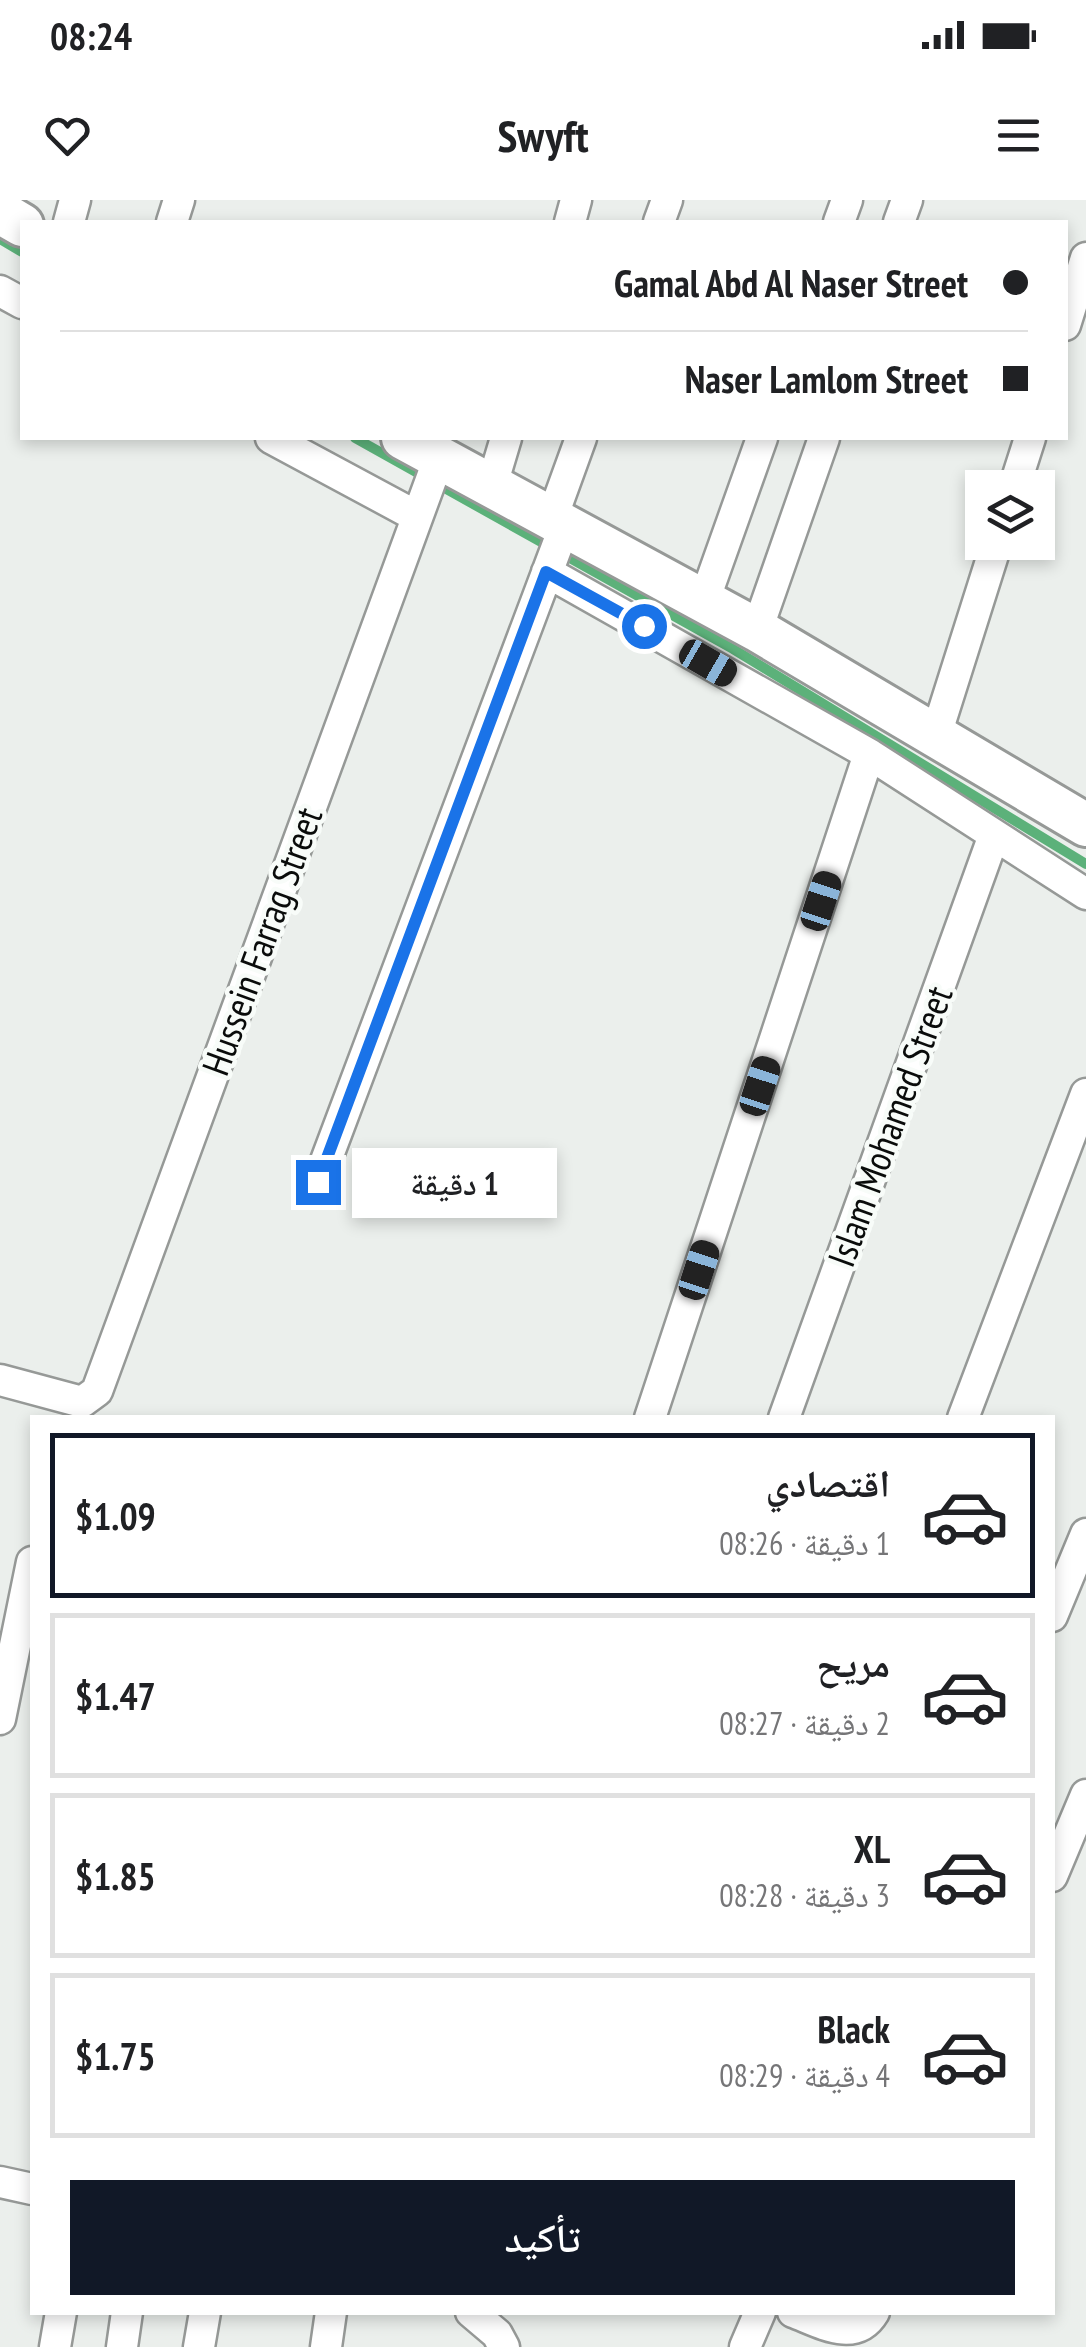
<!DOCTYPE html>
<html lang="ar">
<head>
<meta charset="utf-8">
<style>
	:root { --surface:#fff; --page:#f2f2f2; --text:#202124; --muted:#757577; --line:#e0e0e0; --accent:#111827 }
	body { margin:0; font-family:"PT Sans Narrow","Noto Naskh Arabic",sans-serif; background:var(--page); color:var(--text); direction:rtl; height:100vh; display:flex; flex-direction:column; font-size:38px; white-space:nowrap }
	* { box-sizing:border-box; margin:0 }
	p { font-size:32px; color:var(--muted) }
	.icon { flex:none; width:55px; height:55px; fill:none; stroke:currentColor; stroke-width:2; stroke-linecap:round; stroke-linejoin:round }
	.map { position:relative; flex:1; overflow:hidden; direction:ltr }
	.side { position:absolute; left:30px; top:1215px; width:1025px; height:900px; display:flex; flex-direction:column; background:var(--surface); border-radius:0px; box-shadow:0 5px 15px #0003; direction:rtl }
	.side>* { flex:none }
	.hud { position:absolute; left:20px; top:20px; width:1048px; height:220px; border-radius:0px; box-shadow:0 5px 15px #0003; direction:rtl; display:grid; align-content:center; height:220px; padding:0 40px; background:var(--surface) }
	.fabs { position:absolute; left:965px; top:270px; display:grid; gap:20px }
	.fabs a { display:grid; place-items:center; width:90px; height:90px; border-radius:0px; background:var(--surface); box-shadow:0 5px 15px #0003; font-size:50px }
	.end { position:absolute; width:45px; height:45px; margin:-22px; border:12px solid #1a73e8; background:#fff; box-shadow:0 0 0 5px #fff }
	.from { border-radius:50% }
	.bubble { position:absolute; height:70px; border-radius:0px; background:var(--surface); box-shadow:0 5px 15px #0003; font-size:32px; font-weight:600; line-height:70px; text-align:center; direction:rtl }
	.car { position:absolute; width:30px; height:60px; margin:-30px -15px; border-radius:12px; box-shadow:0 0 8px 2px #0007; background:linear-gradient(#222 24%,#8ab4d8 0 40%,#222 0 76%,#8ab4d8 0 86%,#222 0) }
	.hud b { display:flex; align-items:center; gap:35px; height:95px; font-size:38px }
	.hud b+b { border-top:2px solid var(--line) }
	.hud i { width:25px; height:25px; background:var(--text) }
	ul { padding:18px 0 0; list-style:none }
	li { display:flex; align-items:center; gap:30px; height:165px; margin:0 20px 15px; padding:0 20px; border:5px solid var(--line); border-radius:0px }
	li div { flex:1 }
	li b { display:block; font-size:38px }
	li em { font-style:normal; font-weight:600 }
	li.active { border-color:var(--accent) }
	li>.icon { width:90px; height:90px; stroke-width:1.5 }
	.button { display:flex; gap:20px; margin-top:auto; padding:20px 40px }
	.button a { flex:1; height:115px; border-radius:0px; background:var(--accent); color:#fff; font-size:40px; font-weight:600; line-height:115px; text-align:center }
	.status { display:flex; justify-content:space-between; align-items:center; height:70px; padding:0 50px; background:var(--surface); direction:ltr }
	.status svg { height:28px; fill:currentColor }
	header { display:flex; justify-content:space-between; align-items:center; height:130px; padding:0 40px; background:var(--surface); font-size:45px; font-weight:600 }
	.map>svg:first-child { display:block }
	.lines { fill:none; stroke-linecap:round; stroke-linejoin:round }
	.stream { stroke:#5cb17a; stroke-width:10 }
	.street-casing { stroke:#969997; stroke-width:35 }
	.secondary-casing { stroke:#969997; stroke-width:48 }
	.street { stroke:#fff; stroke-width:30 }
	.secondary { stroke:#fff; stroke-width:42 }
	.route { stroke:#1a73e8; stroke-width:12 }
	.labels { text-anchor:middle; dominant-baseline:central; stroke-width:9; stroke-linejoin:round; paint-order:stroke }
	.street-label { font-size:38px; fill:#0a0c0b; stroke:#f8fcf9 }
</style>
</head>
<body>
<div class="status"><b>08:24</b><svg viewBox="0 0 49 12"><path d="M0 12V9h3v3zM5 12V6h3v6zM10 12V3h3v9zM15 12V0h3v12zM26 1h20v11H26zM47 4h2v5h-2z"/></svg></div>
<header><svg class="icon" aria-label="menu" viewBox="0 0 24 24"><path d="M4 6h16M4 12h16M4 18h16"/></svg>Swyft<svg class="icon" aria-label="heart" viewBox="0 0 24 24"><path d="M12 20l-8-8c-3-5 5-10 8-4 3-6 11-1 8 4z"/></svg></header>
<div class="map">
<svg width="1086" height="2147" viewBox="0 0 1086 2147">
	<rect width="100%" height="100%" fill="#ebefec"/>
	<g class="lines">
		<path class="stream" d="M0,39L22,52
			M355,238L733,449L1086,664"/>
		<defs>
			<path id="street" d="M69,22L75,0
				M172,22L179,0
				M570,22L576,0
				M659,22L667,0
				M839,22L847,0
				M899,22L907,0
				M0,91L22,103
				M1065,125L1086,58
				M271,238L416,316
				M492,285L506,238
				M1014,288L1030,238
				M552,318L581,238
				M547,372L869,554L1086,694
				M704,401L762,238
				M757,430L824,238
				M936,535L997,342
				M318,982L565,325
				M0,1180L82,1202L97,1191L439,258
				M650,1218L869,554
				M784,1218L994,635
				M963,1218L1086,894
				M1052,1416L1086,1334
				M0,1519L32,1362
				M1052,1676L1086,1595
				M0,1982L32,1989
				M471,2112L497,2134L504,2147
				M793,2112C820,2122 855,2144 874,2112
				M55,2147L61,2112
				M122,2147L127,2112
				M199,2147L205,2112
				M326,2147L331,2112
				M745,2147L760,2112"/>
			<path id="secondary" d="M0,12L22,25
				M403,238L757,430L1086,625"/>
		</defs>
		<use href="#street" class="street-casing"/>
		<use href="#secondary" class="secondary-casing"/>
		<use href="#street" class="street"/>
		<use href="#secondary" class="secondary"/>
	</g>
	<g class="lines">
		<path class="route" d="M318,982L546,372L644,426"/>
	</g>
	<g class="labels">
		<g class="street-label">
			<text transform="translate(261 741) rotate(-70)">Hussein Farrag Street</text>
			<text transform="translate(889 926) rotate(-70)">Islam Mohamed Street</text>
		</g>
	</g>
</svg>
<div class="fabs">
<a><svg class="icon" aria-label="layers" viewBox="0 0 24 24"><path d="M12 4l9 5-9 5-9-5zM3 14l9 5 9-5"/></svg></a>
</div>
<i class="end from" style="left:644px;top:426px"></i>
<i class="end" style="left:318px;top:982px"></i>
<div class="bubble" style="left:352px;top:948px;width:205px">1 دقيقة</div>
<i class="car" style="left:708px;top:463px;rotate:120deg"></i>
<i class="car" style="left:821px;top:701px;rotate:18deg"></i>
<i class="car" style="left:760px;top:886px;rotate:18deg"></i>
<i class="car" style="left:699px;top:1070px;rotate:18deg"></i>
<div class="hud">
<b><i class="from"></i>Gamal Abd Al Naser Street</b>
<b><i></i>Naser Lamlom Street</b>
</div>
<section class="side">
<ul>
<li class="active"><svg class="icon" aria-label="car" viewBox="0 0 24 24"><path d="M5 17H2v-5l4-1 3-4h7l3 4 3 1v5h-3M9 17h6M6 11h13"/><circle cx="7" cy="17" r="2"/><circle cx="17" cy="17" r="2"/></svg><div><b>اقتصادي</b><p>1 دقيقة · 08:26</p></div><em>$1.09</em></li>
<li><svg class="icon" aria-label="car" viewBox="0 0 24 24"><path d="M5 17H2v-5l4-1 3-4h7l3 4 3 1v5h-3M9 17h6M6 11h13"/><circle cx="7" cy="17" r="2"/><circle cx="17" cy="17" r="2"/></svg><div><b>مريح</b><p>2 دقيقة · 08:27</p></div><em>$1.47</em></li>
<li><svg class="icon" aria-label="car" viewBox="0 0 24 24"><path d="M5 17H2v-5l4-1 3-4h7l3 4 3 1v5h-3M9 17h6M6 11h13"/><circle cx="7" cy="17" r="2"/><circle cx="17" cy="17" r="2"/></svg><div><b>XL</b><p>3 دقيقة · 08:28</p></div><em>$1.85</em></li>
<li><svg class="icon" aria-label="car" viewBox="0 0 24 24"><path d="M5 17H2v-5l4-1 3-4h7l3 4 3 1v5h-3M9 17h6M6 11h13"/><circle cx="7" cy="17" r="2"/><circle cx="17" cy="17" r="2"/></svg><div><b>Black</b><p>4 دقيقة · 08:29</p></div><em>$1.75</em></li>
</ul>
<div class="button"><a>تأكيد</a></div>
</section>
</div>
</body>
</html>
